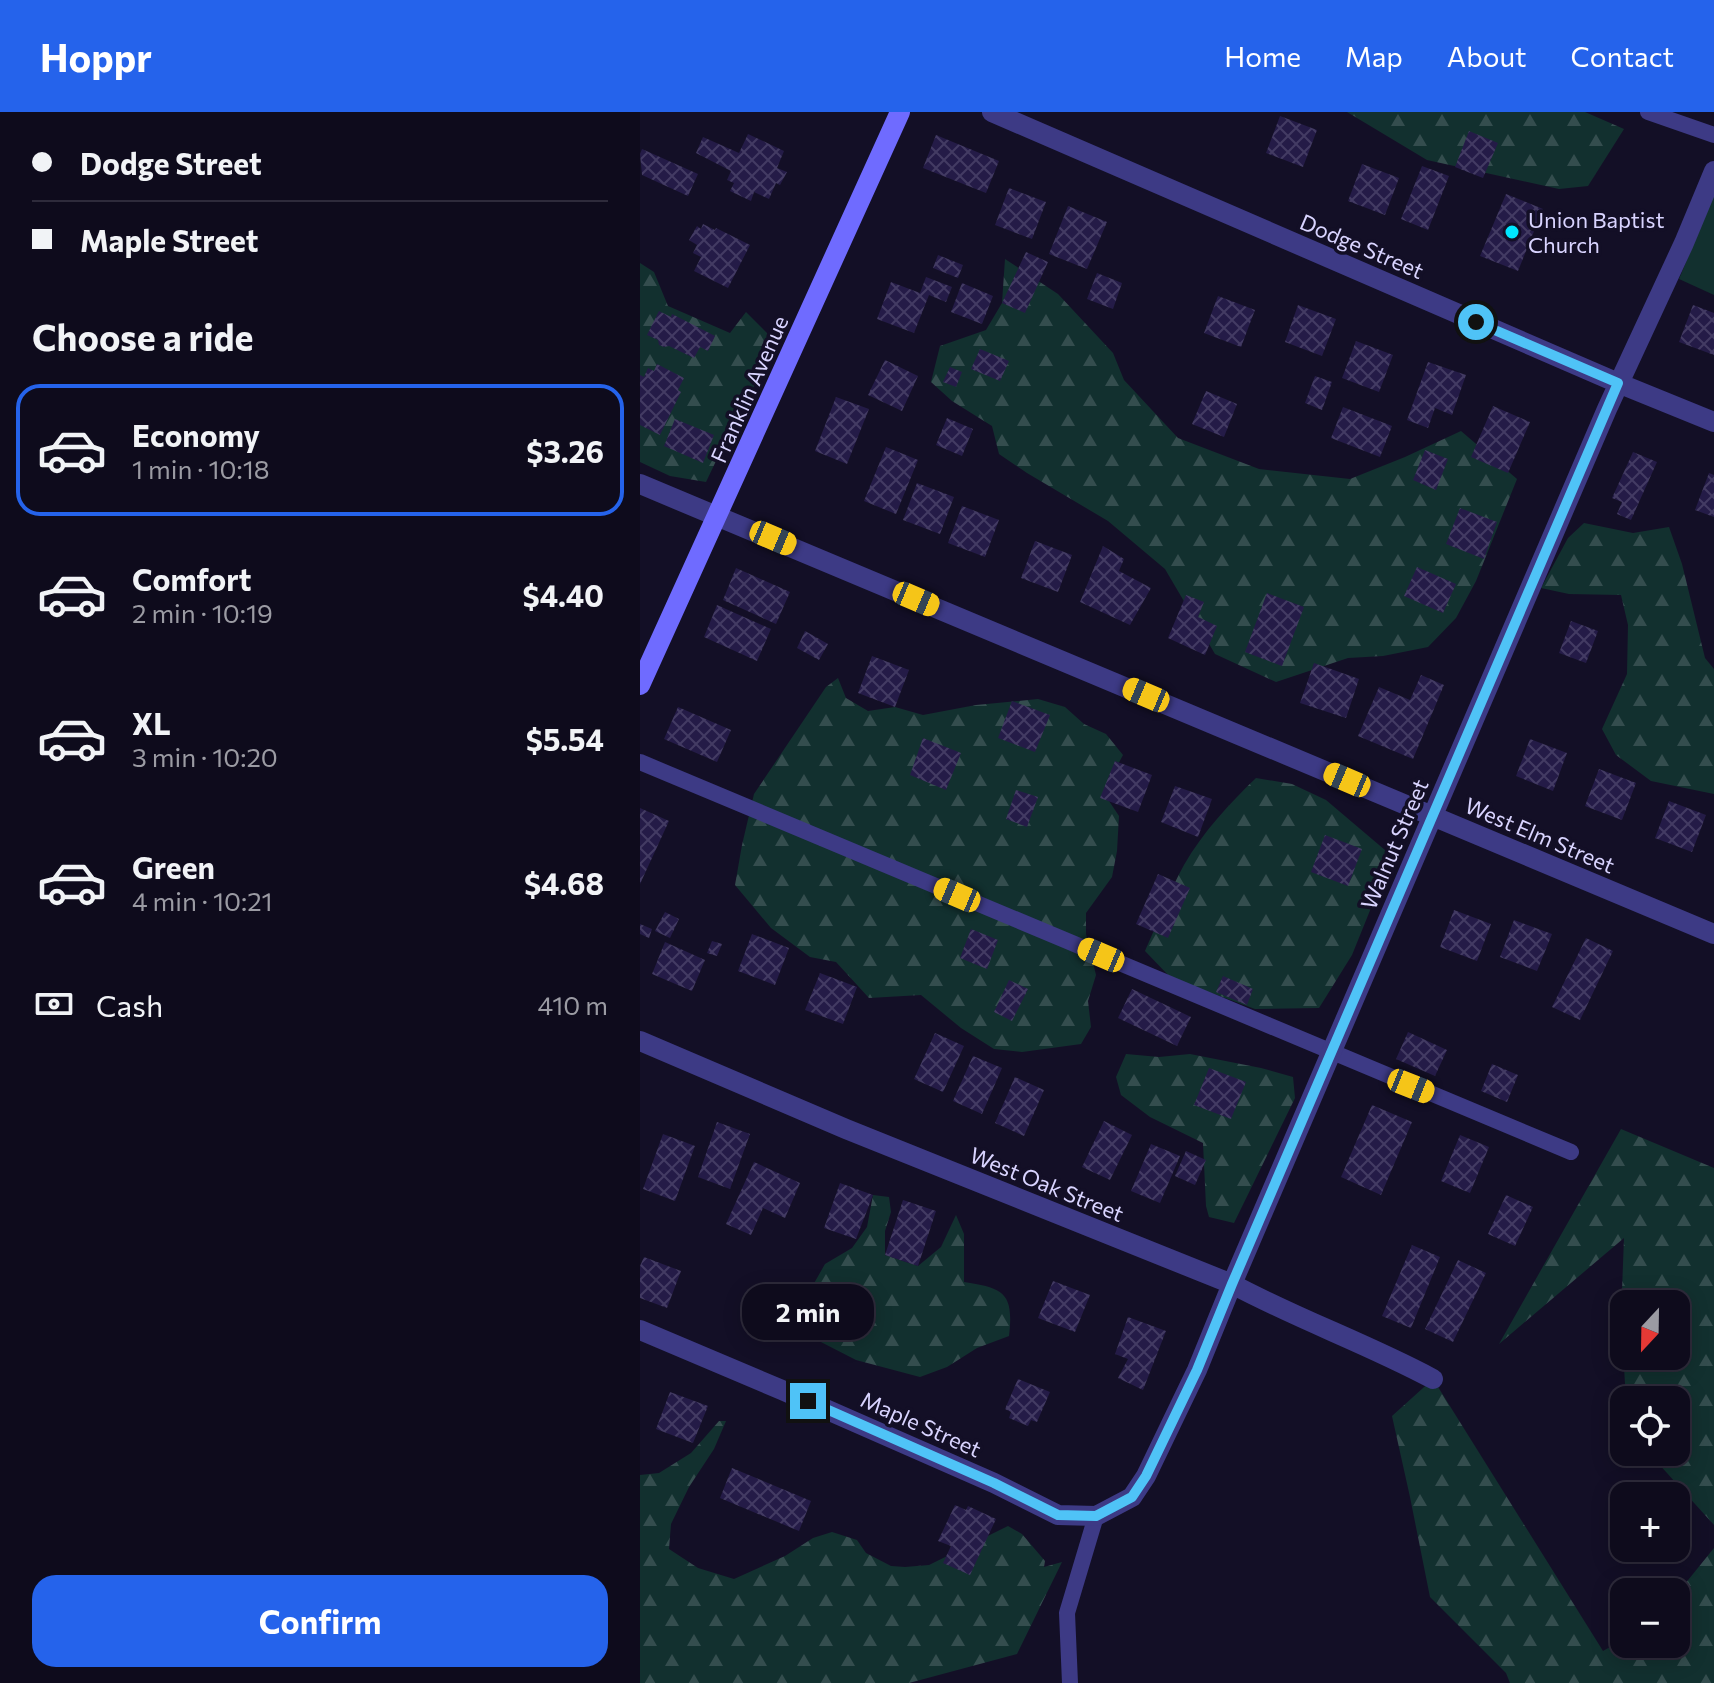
<!DOCTYPE html>
<html lang="en">
<head>
<meta charset="utf-8">
<style>
	:root { --surface:#0e0b1c; --page:#1c1929; --text:#f1f3f6; --muted:#9b9ba3; --line:#2e2b3b; --accent:#2563eb }
	body { margin:0; font-family:Commissioner,sans-serif; background:var(--page); color:var(--text); height:100vh; display:flex; flex-direction:column; font-size:30px; white-space:nowrap }
	* { box-sizing:border-box; margin:0 }
	p { font-size:26px; color:var(--muted) }
	.icon { flex:none; width:44px; height:44px; fill:none; stroke:currentColor; stroke-width:2; stroke-linecap:round; stroke-linejoin:round }
	.map { position:relative; flex:1; overflow:hidden }
	.drawer { display:flex; flex-direction:column; background:var(--surface); width:640px }
	.drawer>* { flex:none }
	.guide { display:grid; align-content:center; height:176px; padding:0 32px; background:var(--surface) }
	.needle { width:52px; rotate:202deg }
	.controls { position:absolute; left:970px; top:1178px; display:grid; gap:16px }
	.controls a { display:grid; place-items:center; width:80px; height:80px; border-radius:16px; background:var(--surface); box-shadow:0 4px 20px #0003,0 0 0 2px var(--line); font-size:40px }
	.end { position:absolute; width:36px; height:36px; margin:-18px; border:10px solid #4fc3f7; background:#111; box-shadow:0 0 0 4px #111 }
	.from { border-radius:50% }
	.bubble { position:absolute; height:56px; border-radius:24px; background:var(--surface); box-shadow:0 4px 20px #0003,0 0 0 2px var(--line); font-size:26px; font-weight:700; line-height:56px; text-align:center }
	.car { position:absolute; width:24px; height:48px; margin:-24px -12px; border-radius:10px; box-shadow:0 0 6px 2px #0007; background:linear-gradient(#f5c518 24%,#345 0 40%,#f5c518 0 76%,#345 0 86%,#f5c518 0) }
	.guide b { display:flex; align-items:center; gap:28px; height:76px; font-size:30px }
	.guide b+b { border-top:2px solid var(--line) }
	.guide i { width:20px; height:20px; background:var(--text) }
	ul { padding:0; list-style:none }
	li { display:flex; align-items:center; gap:24px; height:132px; margin:0 16px 12px; padding:0 16px; border:4px solid transparent; border-radius:24px }
	li div { flex:1 }
	li b { display:block; font-size:30px }
	li em { font-style:normal; font-weight:700 }
	li.on { border-color:var(--accent) }
	li>.icon { width:72px; height:72px; stroke-width:1.5 }
	h2 { padding:0 32px; font-size:36px; line-height:96px }
	.pay { display:flex; align-items:center; gap:20px; height:88px; padding:0 32px; font-size:30px }
	.pay p { margin-inline-start:auto }
	.action { display:flex; gap:16px; margin-top:auto; padding:16px 32px }
	.action a { flex:1; height:92px; border-radius:24px; background:var(--accent); color:#fff; font-size:32px; font-weight:700; line-height:92px; text-align:center }
	header { display:flex; align-items:center; gap:48px; box-sizing:border-box; height:112px; padding:0 40px; background:var(--accent); color:#fff }
	header strong { font-size:38px }
	nav { display:flex; gap:44px; margin-inline-start:auto; font-size:28px }
	main { display:flex; flex:1; min-height:0 }
	.map>svg:first-child { display:block }
	.green { fill:#12302f }
	.forest { fill:url(#forest-firs); fill-rule:evenodd }
	.building { fill:url(#building-cross-hatch) }
	.lines { fill:none; stroke-linecap:round; stroke-linejoin:round }
	.lane { stroke:#3d3a85; stroke-width:16 }
	.street { stroke:#3d3a85; stroke-width:20 }
	.secondary { stroke:#6f6bff; stroke-width:20 }
	.route { stroke:#4fc3f7; stroke-width:10 }
	.poi-dot { fill:#00e5ff; stroke:#130f26; stroke-width:3 }
	.labels { text-anchor:middle; dominant-baseline:central; stroke-width:7; stroke-linejoin:round; paint-order:stroke }
	.poi-label { font-size:22px; fill:#d9d4ff; stroke:#130f26; text-anchor:start }
	.street-label { font-size:22px; fill:#d9d4ff; stroke:#130f26 }
</style>
</head>
<body>
<header>
<strong>Hoppr</strong>
<nav><a>Home</a><a>Map</a><a>About</a><a>Contact</a></nav>
</header>
<main>
<section class="drawer">
<div class="guide">
<b><i class="from"></i>Dodge Street</b>
<b><i></i>Maple Street</b>
</div>
<h2>Choose a ride</h2>
<ul>
<li class="on"><svg class="icon" aria-label="car" viewBox="0 0 24 24"><path d="M5 17H2v-5l4-1 3-4h7l3 4 3 1v5h-3M9 17h6M6 11h13"/><circle cx="7" cy="17" r="2"/><circle cx="17" cy="17" r="2"/></svg><div><b>Economy</b><p>1 min · 10:18</p></div><em>$3.26</em></li>
<li><svg class="icon" aria-label="car" viewBox="0 0 24 24"><path d="M5 17H2v-5l4-1 3-4h7l3 4 3 1v5h-3M9 17h6M6 11h13"/><circle cx="7" cy="17" r="2"/><circle cx="17" cy="17" r="2"/></svg><div><b>Comfort</b><p>2 min · 10:19</p></div><em>$4.40</em></li>
<li><svg class="icon" aria-label="car" viewBox="0 0 24 24"><path d="M5 17H2v-5l4-1 3-4h7l3 4 3 1v5h-3M9 17h6M6 11h13"/><circle cx="7" cy="17" r="2"/><circle cx="17" cy="17" r="2"/></svg><div><b>XL</b><p>3 min · 10:20</p></div><em>$5.54</em></li>
<li><svg class="icon" aria-label="car" viewBox="0 0 24 24"><path d="M5 17H2v-5l4-1 3-4h7l3 4 3 1v5h-3M9 17h6M6 11h13"/><circle cx="7" cy="17" r="2"/><circle cx="17" cy="17" r="2"/></svg><div><b>Green</b><p>4 min · 10:21</p></div><em>$4.68</em></li>
</ul>
<div class="pay"><svg class="icon" aria-label="cash" viewBox="0 0 24 24"><path d="M3 7h18v10H3z"/><circle cx="12" cy="12" r="2"/></svg>Cash<p>410 m</p></div>
<div class="action"><a>Confirm</a></div>
</section>
<div class="map">
<svg width="1074" height="1571" viewBox="0 0 1074 1571">
	<defs>
		<pattern id="forest-firs" width="22" height="20" patternUnits="userSpaceOnUse" patternTransform="scale(2)"><rect width="22" height="20" fill="#12302f"/><path d="M5 1l3.5 6h-7zM16 11l3.5 6h-7z" fill="#344d4e"/></pattern>
		<pattern id="building-cross-hatch" width="8" height="8" patternUnits="userSpaceOnUse" patternTransform="scale(2)"><rect width="8" height="8" fill="#241b47"/><path d="M0 0l8 8M0 8l8-8" fill="none" stroke="#433b63"/></pattern>
	</defs>
	<rect width="100%" height="100%" fill="#130f26"/>
	<path class="green" d="M1074,83V183L1039,167Z"/>
	<path class="forest" d="M707,0H945L984,17L948,74L919,77L787,48Z
		M365,147L418,182L473,241L484,268L538,326L619,357L710,367L765,345L821,319L877,367L836,469L816,506L788,535L743,544L708,546L636,570L575,542L525,457L468,409L387,361L359,342L352,314L312,289L291,270L300,234L346,218L362,191Z
		M0,151L14,160L28,194L90,221L106,200L134,228L129,248L95,309L66,370L30,364L0,350Z
		M944,411L993,421L1029,415L1042,452L1065,546L1074,557V682L1011,669L976,643L962,617L987,562L988,513L981,483L929,482L901,476L928,426Z
		M198,566L206,586L228,599L255,595L283,603L336,593L398,587L425,595L444,612L466,622L483,643L463,680L479,704L477,739L472,765L446,801V822L456,863L448,889L451,915L441,932L382,940L354,937L321,916L281,883L229,886L196,850L170,845L131,816L95,773L102,733L114,682L186,575Z
		M616,666L652,672L686,688L752,744L712,843L679,896L615,897L531,866L505,839C518,810 529,780 544,753C563,720 589,692 616,666Z
		M486,942L519,945L550,942L621,956L653,965L655,986L594,1111L569,1105L566,1094L563,1031L510,1005L481,983L476,965Z
		M981,1017L1074,1056V1413L1008,1340H1036V1288H986L981,1205L984,1126L859,1232ZM984,1192H1036V1244H984Z
		M233,1083L249,1085L251,1100L245,1119V1143L278,1154L301,1135L316,1103L324,1122V1170C364,1176 374,1181 369,1224L337,1236L307,1255L280,1265L216,1248L179,1229L168,1182L185,1152L212,1136L227,1115Z
		M793,1267L963,1539L984,1527V1532H1036V1483L1074,1436V1571H870L866,1561L790,1485L770,1385L752,1304Z
		M79,1309H86L74,1337L49,1375L31,1412L29,1437L58,1456L94,1467L145,1444L173,1426L192,1420L217,1428L226,1441L251,1454L265,1455L289,1453L368,1414L382,1422L405,1449L404,1455L422,1450L377,1542L269,1571H0V1363L19,1361L51,1341Z"/>
	<path class="building" d="M640,4L677,18L663,55L626,41Z
		M829,19L858,31L843,66L815,55Z
		M108,22L144,39L137,56L147,60L140,73L136,71L129,87L114,80L111,89L90,79L94,71L87,68L91,59L56,41L63,25L99,41Z
		M296,23L359,49L346,81L283,56Z
		M2,37L58,62L48,84L2,63L0,42Z
		M722,52L759,66L745,103L708,89Z
		M782,54L809,64L788,118L761,107Z
		M369,76L406,90L392,127L355,113Z
		M866,82L903,97L878,159L840,144Z
		M428,94L467,110L447,157L409,142Z
		M63,112L75,118L76,116L110,133L88,176L54,159L61,145L53,141L57,133L49,128L57,114L61,117Z
		M386,140L408,150L385,201L362,191Z
		M298,143L323,153L318,166L293,156Z
		M457,161L482,171L473,197L447,187Z
		M286,165L312,175L306,190L289,183L274,221L237,207L251,170L280,181Z
		M322,171L353,184L342,212L311,200Z
		M578,184L615,198L601,235L564,221Z
		M658,193L696,207L682,244L645,230Z
		M1053,193L1074,201V243L1039,230Z
		M19,199L31,205L32,202L75,224L68,239L60,235L54,246L29,234L24,235L19,233L18,228L7,223Z
		M716,229L753,243L739,280L702,266Z
		M340,237L369,249L360,269L331,257Z
		M245,248L278,264L262,299L228,283Z
		M788,250L826,263L812,303L795,296L788,316L767,308Z
		M17,252L44,266L38,278L41,280L20,323L0,313V263L4,265L8,256L14,259Z
		M310,255L322,260L316,275L303,270Z
		M675,264L692,270L682,298L665,291Z
		M566,279L597,292L584,325L552,312Z
		M196,285L229,297L207,352L175,339Z
		M853,294L890,310L868,361L831,345Z
		M703,295L752,314L740,345L691,326Z
		M307,306L333,317L322,344L296,333Z
		M35,307L74,323L63,351L24,334Z
		M246,335L278,348L256,402L224,389Z
		M785,338L808,347L796,378L773,368Z
		M993,340L1017,350L991,408L977,402L982,390L972,386Z
		M1069,361L1074,363V405L1055,398Z
		M277,371L314,385L300,422L263,408Z
		M322,394L359,408L345,445L308,431Z
		M820,396L857,410L844,447L806,432Z
		M395,429L432,443L418,480L381,466Z
		M463,434L484,447L479,459L511,476L490,513L440,490Z
		M777,455L816,472L803,501L764,484Z
		M96,456L150,480L136,512L83,488Z
		M627,481L664,495L642,554L605,540Z
		M546,483L564,490L558,505L577,514L565,543L528,526Z
		M77,493L131,517L117,549L64,525Z
		M931,509L958,519L946,551L919,541Z
		M165,519L188,532L179,548L157,536Z
		M232,544L269,558L255,595L218,581Z
		M674,551L719,567L706,606L660,591Z
		M781,563L804,573L773,647L718,624L739,575L770,588Z
		M372,589L410,603L395,640L358,626Z
		M38,595L91,618L77,650L24,627Z
		M283,626L321,641L306,678L270,663Z
		M890,627L927,641L913,679L876,664Z
		M475,649L512,663L498,700L460,686Z
		M959,657L996,671L982,708L945,694Z
		M535,674L572,687L558,725L521,710Z
		M376,678L398,685L387,715L366,707Z
		M1029,689L1066,703L1052,740L1015,726Z
		M0,696L29,709L0,772Z
		M685,723L722,737L708,774L671,760Z
		M518,762L550,776L528,826L496,812Z
		M814,798L851,812L837,849L800,835Z
		M25,800L39,807L30,826L15,819Z
		M874,808L912,822L897,859L860,845Z
		M0,812L12,817L9,826L0,822Z
		M331,817L358,828L347,857L320,846Z
		M112,822L149,836L135,873L98,859Z
		M946,826L973,839L940,908L912,895Z
		M72,829L82,832L77,844L67,841Z
		M25,830L65,848L52,879L12,862Z
		M180,861L217,875L203,912L165,898Z
		M583,864L613,877L607,893L576,880Z
		M369,868L388,877L372,909L354,900Z
		M492,877L551,905L537,934L478,906Z
		M768,920L807,938L795,964L756,947Z
		M295,921L324,934L303,980L274,967Z
		M333,944L362,956L342,1002L313,989Z
		M852,952L878,963L867,990L841,979Z
		M569,956L606,970L591,1007L554,993Z
		M375,965L404,978L384,1024L355,1011Z
		M732,993L772,1010L741,1083L701,1065Z
		M464,1009L492,1023L470,1068L442,1055Z
		M77,1010L110,1022L90,1077L58,1065Z
		M23,1022L55,1034L35,1089L3,1077Z
		M820,1023L849,1035L830,1081L801,1069Z
		M511,1032L540,1044L520,1091L491,1079Z
		M546,1039L566,1048L555,1073L535,1064Z
		M114,1050L160,1071L145,1106L123,1096L111,1123L86,1112Z
		M200,1071L233,1083L216,1127L184,1116Z
		M866,1083L893,1095L875,1134L848,1122Z
		M263,1088L296,1099L278,1154L245,1143Z
		M772,1133L800,1145L771,1216L742,1204Z
		M4,1145L41,1159L27,1196L0,1186V1154Z
		M818,1148L846,1161L813,1230L785,1217Z
		M413,1169L450,1183L435,1220L398,1206Z
		M488,1205L526,1219L503,1278L478,1266L488,1247L475,1242Z
		M378,1267L410,1280L397,1310L391,1308L388,1314L369,1306L371,1300L365,1297Z
		M30,1280L68,1294L53,1331L16,1317Z
		M92,1356L171,1389L159,1419L80,1386Z
		M315,1393L326,1398L328,1394L356,1407L330,1463L303,1451L311,1434L298,1429Z"/>
	<g class="lines">
		<path class="lane" d="M1008,0L1074,23
			M0,650L931,1040
			M430,1571L427,1501L456,1404"/>
		<path class="street" d="M352,0L978,271L1074,310
			M0,372L1074,822
			M0,929L206,1017L592,1172C657,1207 728,1232 793,1267
			M0,1218L142,1278L354,1371L418,1403L456,1404L492,1385L506,1364L557,1258L592,1172L967,297L1044,131L1074,59"/>
		<path class="secondary" d="M0,573L260,0"/>
	</g>
	<g class="lines">
		<path class="route" d="M168,1289L354,1371L418,1403L456,1404L492,1385L506,1364L557,1258L592,1172L978,271L836,210"/>
	</g>
	<circle class="poi-dot" cx="872" cy="120" r="8"/>
	<g class="labels">
		<g class="poi-label">
			<text x="888" y="107">Union Baptist<tspan x="888" dy="25">Church</tspan></text>
		</g>
		<g class="street-label">
			<text transform="translate(722 134) rotate(23)">Dodge Street</text>
			<text transform="translate(109 277) rotate(-66)">Franklin Avenue</text>
			<text transform="translate(900 723) rotate(23)">West Elm Street</text>
			<text transform="translate(754 732) rotate(-67)">Walnut Street</text>
			<text transform="translate(407 1072) rotate(22)">West Oak Street</text>
			<text transform="translate(281 1312) rotate(24)">Maple Street</text>
		</g>
	</g>
</svg>
<div class="controls">
<a><svg class="needle" viewBox="-14 -14 28 28"><path d="M0-13l5 13h-10z" fill="#e53935"/><path d="M0 13l5-13h-10z" fill="#9b9ba3"/></svg></a>
<a><svg class="icon" aria-label="locate" viewBox="0 0 24 24"><circle cx="12" cy="12" r="6"/><path d="M12 2v4M12 18v4M2 12h4M18 12h4"/></svg></a>
<a>+</a>
<a>−</a>
</div>
<i class="end from" style="left:836px;top:210px"></i>
<i class="end" style="left:168px;top:1289px"></i>
<div class="bubble" style="left:102px;top:1172px;width:132px">2 min</div>
<i class="car" style="left:133px;top:426px;rotate:113deg"></i>
<i class="car" style="left:276px;top:487px;rotate:113deg"></i>
<i class="car" style="left:506px;top:583px;rotate:293deg"></i>
<i class="car" style="left:707px;top:668px;rotate:293deg"></i>
<i class="car" style="left:317px;top:783px;rotate:293deg"></i>
<i class="car" style="left:461px;top:843px;rotate:293deg"></i>
<i class="car" style="left:771px;top:974px;rotate:112deg"></i>
</div>
</main>
</body>
</html>
